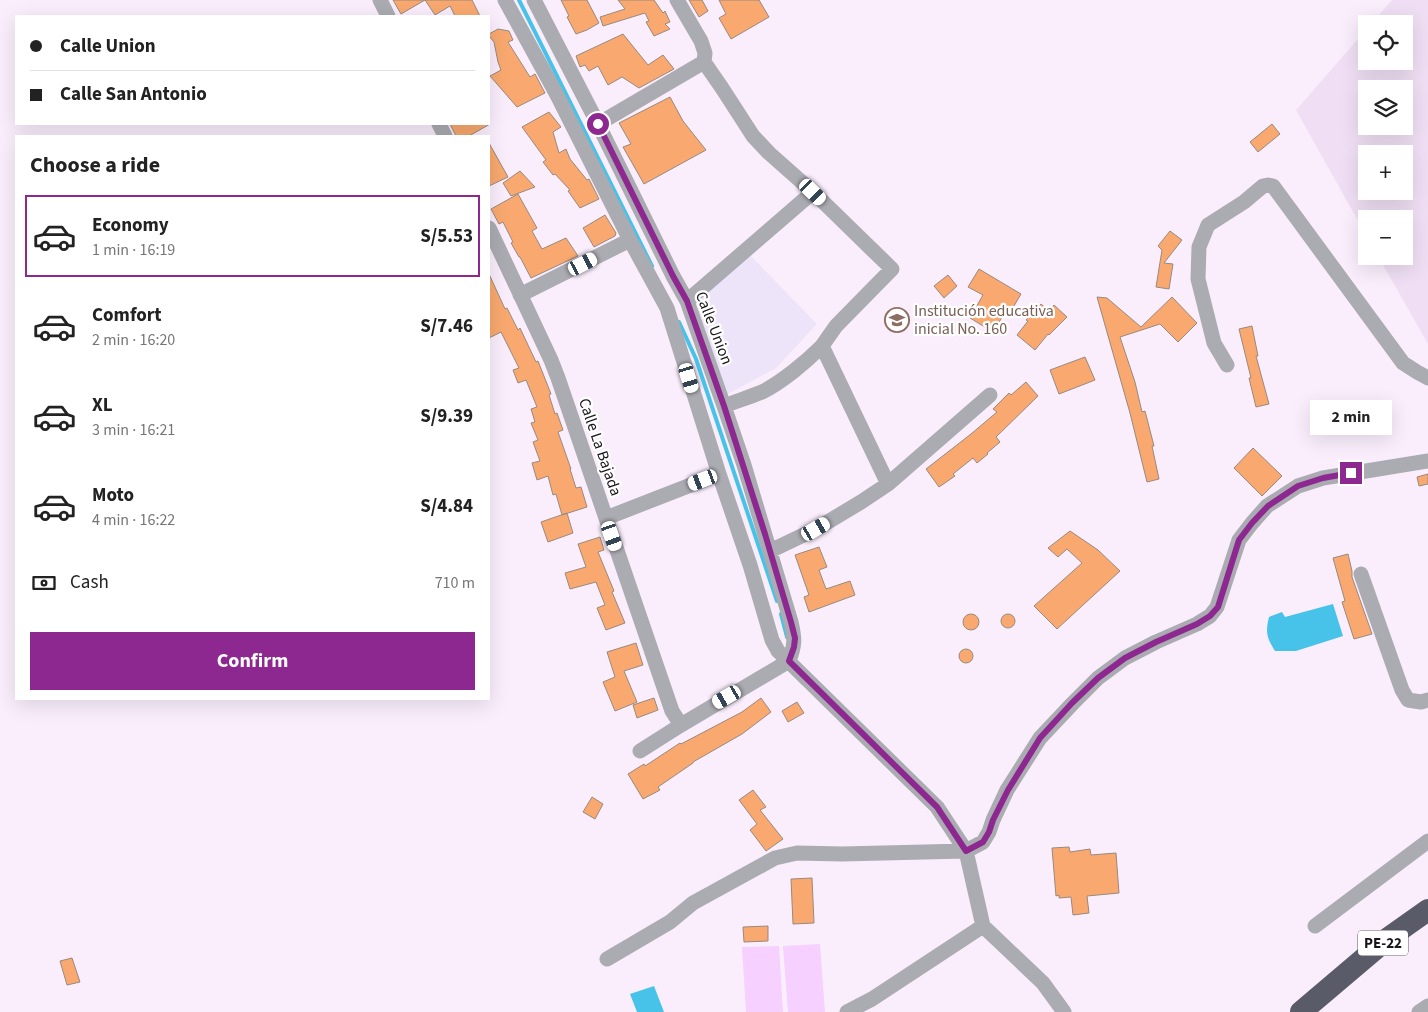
<!DOCTYPE html>
<html lang="en">
<head>
<meta charset="utf-8">
<style>
	:root { --surface:#fff; --page:#f2f2f2; --text:#222; --muted:#767676; --line:#e0e0e0; --accent:#8c288f }
	body { margin:0; font-family:"Source Sans 3",sans-serif; background:var(--page); color:var(--text); height:100vh; display:flex; flex-direction:column; font-size:19px; white-space:nowrap }
	* { box-sizing:border-box; margin:0 }
	p { font-size:16px; color:var(--muted) }
	.icon { flex:none; width:28px; height:28px; fill:none; stroke:currentColor; stroke-width:2; stroke-linecap:round; stroke-linejoin:round }
	.map { position:relative; flex:1; overflow:hidden }
	.panel { position:absolute; left:15px; top:135px; width:475px; height:565px; display:flex; flex-direction:column; background:var(--surface); border-radius:0px; box-shadow:0 5px 20px #0002 }
	.panel>* { flex:none }
	.hud { position:absolute; left:15px; top:15px; width:475px; height:110px; border-radius:0px; box-shadow:0 5px 20px #0002; display:grid; align-content:center; height:110px; padding:0 15px; background:var(--surface) }
	.buttons { position:absolute; left:1358px; top:15px; display:grid; gap:10px }
	.buttons a { display:grid; place-items:center; width:55px; height:55px; border-radius:0px; background:var(--surface); box-shadow:0 5px 20px #0002; font-size:25px }
	.end { position:absolute; width:22px; height:22px; margin:-11px; border:6px solid #8c288f; background:#fff; box-shadow:0 0 0 2px #fff }
	.from { border-radius:50% }
	.bubble { position:absolute; height:35px; border-radius:0px; background:var(--surface); box-shadow:0 5px 20px #0002; font-size:16px; font-weight:700; line-height:35px; text-align:center }
	.car { position:absolute; width:15px; height:30px; margin:-15px -8px; border-radius:6px; box-shadow:0 0 4px 1px #0007; background:linear-gradient(#fff 24%,#345 0 40%,#fff 0 76%,#345 0 86%,#fff 0) }
	.hud b { display:flex; align-items:center; gap:18px; height:48px; font-size:19px }
	.hud b+b { border-top:1px solid var(--line) }
	.hud i { width:12px; height:12px; background:var(--text) }
	ul { padding:0; list-style:none }
	li { display:flex; align-items:center; gap:15px; height:82px; margin:0 10px 8px; padding:0 5px; border:2px solid transparent; border-radius:0px }
	li div { flex:1 }
	li b { display:block; font-size:19px }
	li em { font-style:normal; font-weight:700 }
	li.active { border-color:var(--accent) }
	li>.icon { width:45px; height:45px; stroke-width:1.5 }
	h2 { padding:0 15px; font-size:22px; line-height:60px }
	.pay { display:flex; align-items:center; gap:12px; height:55px; padding:0 15px; font-size:19px }
	.pay p { margin-inline-start:auto }
	.button { display:flex; gap:10px; margin-top:auto; padding:10px 15px }
	.button a { flex:1; height:58px; border-radius:0px; background:var(--accent); color:#fff; font-size:20px; font-weight:700; line-height:58px; text-align:center }
	.map>svg:first-child { display:block }
	.commercial { fill:#ede4f9 }
	.built { fill:#f0dff4; fill-rule:evenodd }
	.green { fill:#f6d0fe }
	.water { fill:#47c3ea }
	.lines { fill:none; stroke-linecap:round; stroke-linejoin:round }
	.stream { stroke:#47c3ea; stroke-width:4 }
	.building { fill:#f9a96f; stroke:#988980 }
	.minor { stroke:#ababb2; stroke-width:15 }
	.highway { stroke:#5a5b69; stroke-width:22 }
	.route { stroke:#8c288f; stroke-width:6 }
	.labels { text-anchor:middle; dominant-baseline:central; stroke-width:4.5; stroke-linejoin:round; paint-order:stroke }
	.shield { fill:#fff; stroke:#5e5b5f; stroke-width:1 }
	.shield-label { font-size:15px; font-weight:bold; fill:#19151a }
	.education-label { font-size:16px; fill:#785e54; stroke:#fff; text-anchor:start }
	.street-label { font-size:16px; fill:#19151a; stroke:#fff }
</style>
</head>
<body>
<div class="map">
<svg width="1428" height="1012" viewBox="0 0 1428 1012">
	<rect width="100%" height="100%" fill="#faeefc"/>
	<path class="commercial" d="M748,253L817,324L776,368L726,395L696,313L710,278Z"/>
	<path class="built" d="M1392,0H1428V344L1378,256H1404V219H1366V235L1296,110L1366,30V61H1404V24H1371ZM1366,89H1404V126H1366ZM1366,154H1404V191H1366Z"/>
	<path class="green" d="M820,944L825,1012H788L783,946Z
		M779,946L783,1012H746L742,947Z"/>
	<path class="water" d="M1333,604L1343,636L1296,651H1275C1267,638 1265,633 1269,617L1282,612L1285,617Z
		M654,986L664,1012H637L630,994Z"/>
	<g class="lines">
		<path class="stream" d="M519,0L652,266
			M679,322L696,359L777,601
			M781,614L787,637"/>
	</g>
	<path class="building" d="M393,0H425L401,14Z
		M425,0H472L480,16H455L450,6L435,15Z
		M561,0H587L599,23L587,30L576,34L567,17L569,16Z
		M618,0H654L663,13L665,11L670,22L665,24L670,29L654,36L646,22L649,21L645,13L603,26L600,17L625,9Z
		M689,0H702L708,11L699,17Z
		M719,0H759L769,17L731,39L719,18L726,14Z
		M498,29L509,31L513,40L508,42L530,77L535,74L545,93L517,107L490,76L501,70L498,62L494,42L489,36V34Z
		M623,34L648,65L663,55L674,69L639,88L622,77L608,85L598,66L589,71L585,65L580,67L576,56Z
		M670,97L683,121L706,150L644,184L623,147L631,144L619,123Z
		M549,112L561,127L553,132L559,153L566,149L570,159L587,180L589,179L599,199L580,208L568,191L570,190L555,174L553,175L543,162L546,160L522,127Z
		M450,124H490L469,136H456Z
		M1272,124L1280,134L1258,152L1250,142Z
		M489,143L508,177L489,186Z
		M520,171L535,187L511,196L503,183Z
		M518,194L537,228L532,231L542,249L566,238L578,256L531,278L520,257H519L511,243L513,242L503,222L499,224L491,209Z
		M605,215L616,233L615,236L594,247L583,228Z
		M1170,231L1182,240L1164,263L1173,264L1169,289L1156,287L1162,250L1158,246Z
		M979,269L1021,294L1011,311L1007,309L993,332L970,318L983,295L968,287Z
		M489,274L505,309L507,308L518,330L520,328L536,362L538,361L551,394L549,395L555,414L557,413L563,430L558,432L571,469H570L576,488L581,487L587,507L562,515L556,494L553,495L548,476L537,480L532,463L540,461L533,442L538,440L531,423L535,422L531,409L537,407L526,380L518,383L513,370L519,368L501,332L489,338Z
		M948,275L957,286L944,298L934,286Z
		M1097,297L1107,298L1141,327L1172,297L1197,323L1178,342L1160,324L1120,337L1135,382L1142,412L1145,411L1154,446H1152L1159,479L1147,482L1130,413Z
		M1041,304L1049,311L1054,305L1067,317L1049,335L1048,334L1035,350L1017,335L1028,321L1026,320Z
		M1252,326L1258,356H1256L1269,404L1256,407L1249,378H1251L1239,329Z
		M1085,357L1095,380L1059,394L1050,370Z
		M1026,382L1038,396L996,437L1000,442L987,453L988,454L977,463L973,458L953,474L955,476L939,487L926,469L971,434L997,412L993,409L1009,393L1011,395Z
		M1253,448L1282,476L1262,496L1234,468Z
		M1428,474V484L1419,486L1417,477Z
		M567,513L573,533L548,542L541,522Z
		M1070,531L1098,550L1120,571L1057,629L1034,606L1082,563L1067,549L1058,557L1048,548Z
		M600,537L604,550L598,552L614,591L612,592L625,623L606,630L597,608L605,605L596,582L570,589L565,573L586,567L578,544Z
		M819,547L827,567L819,570L826,589L850,581L855,595L809,612L804,597L809,595L795,555Z
		M1348,554L1352,571V577L1372,634L1354,639L1342,602L1345,601L1333,558Z
		M1001 621a7 7 0 1 1 14 0a7 7 0 1 1-14 0Z
		M963 622a8 8 0 1 1 16 0a8 8 0 1 1-16 0Z
		M636,643L643,665L624,671L637,702L615,711L603,682L615,677L607,652Z
		M959 656a7 7 0 1 1 14 0a7 7 0 1 1-14 0Z
		M654,698L658,710L637,718L633,705Z
		M761,698L771,712L742,734L693,762V763L658,787L660,790L643,799L628,774L644,764L645,766L680,743L681,744L742,712Z
		M797,702L804,713L788,722L782,711Z
		M753,790L766,807L760,810L783,839L766,851L750,830L757,824L739,800Z
		M592,797L603,804L595,819L583,812Z
		M1069,847L1070,852L1090,849L1091,855L1116,853L1119,893L1087,896L1089,913L1073,915L1071,897L1059,898V895L1056,896L1052,848Z
		M812,878L814,923L793,924L791,879Z
		M768,926V941L744,942L743,927Z
		M72,958L80,982L67,985L60,961Z"/>
	<g class="lines">
		<path class="minor" d="M380,0L388,16
			M505,0L557,95L630,240L667,308L719,474L750,565L772,640L778,651L937,807L966,851L983,926L1043,983L1064,1012
			M534,0L598,124L673,276L687,301L724,406L744,465L791,622C795,639 795,645 789,661
			M677,0L701,41L705,53L704,62
			M704,62L722,88L753,136L769,153L813,192L892,269L836,326L822,346L888,484
			M439,124L445,136
			M598,124L704,62
			M489,228L551,360L558,378L672,711L681,725L789,661
			M520,295L630,240
			M687,301L813,192
			M1227,365L1214,343L1198,279L1199,247L1208,225L1244,202L1263,186L1268,185L1273,186L1403,363L1417,372L1428,378
			M724,406C737,401 750,397 762,392C782,382 806,362 822,346
			M606,518L719,474
			M770,551L816,529L861,502L888,484L990,395
			M1361,574L1402,690L1408,700L1421,702L1428,700
			M640,751L681,725
			M1315,926L1428,841
			M607,959L670,922L693,903L775,858L797,853L842,854L966,851L983,842L989,832L993,820L1007,790L1040,738L1073,703L1098,678L1125,658L1156,642L1197,624L1210,616L1217,607L1239,540L1252,523L1267,506L1298,486L1323,478L1428,461
			M847,1012L872,999L983,926
			M1419,1012L1428,1006"/>
		<path class="highway" d="M1301,1012L1387,939L1428,910"/>
	</g>
	<g class="lines">
		<path class="route" d="M598,124L673,276L687,301L724,406L765,534L791,622L795,638L794,647L789,661L937,807L966,851L983,842L989,832L993,820L1008,790L1040,738L1072,703L1098,678L1125,658L1156,642L1197,624L1210,616L1218,607L1239,540L1252,523L1268,506L1298,486L1323,478L1351,473"/>
	</g>
	<defs>
		<symbol id="school-ring" viewBox="-11 -11 22 22"><circle r="9.5" fill="#fff" stroke="#8d6e63" stroke-width="1.5"/><path d="M0-5L7-2L0 1L-7-2ZM-4 1L0 2.5L4 1V4Q0 6-4 4Z" fill="#8d6e63"/></symbol>
	</defs>
	<g fill-rule="evenodd">
		<use href="#school-ring" x="883" y="306" width="28" height="28"/>
	</g>
	<g class="labels">
		<rect class="shield" x="1358" y="930.5" width="50" height="25" rx="4"/>
		<g class="shield-label">
			<text x="1383" y="943">PE-22</text>
		</g>
		<g class="education-label">
			<text x="914" y="311">Institución educativa<tspan x="914" dy="18">inicial No. 160</tspan></text>
		</g>
		<g class="street-label">
			<text transform="translate(714 328) rotate(69)">Calle Union</text>
			<text transform="translate(600 447) rotate(71)">Calle La Bajada</text>
		</g>
	</g>
</svg>
<div class="buttons">
<a><svg class="icon" aria-label="locate" viewBox="0 0 24 24"><circle cx="12" cy="12" r="6"/><path d="M12 2v4M12 18v4M2 12h4M18 12h4"/></svg></a>
<a><svg class="icon" aria-label="layers" viewBox="0 0 24 24"><path d="M12 4l9 5-9 5-9-5zM3 14l9 5 9-5"/></svg></a>
<a>+</a>
<a>−</a>
</div>
<i class="end from" style="left:598px;top:124px"></i>
<i class="end" style="left:1351px;top:473px"></i>
<div class="bubble" style="left:1310px;top:400px;width:82px">2 min</div>
<i class="car" style="left:813px;top:192px;rotate:134deg"></i>
<i class="car" style="left:583px;top:264px;rotate:63deg"></i>
<i class="car" style="left:689px;top:378px;rotate:163deg"></i>
<i class="car" style="left:703px;top:480px;rotate:249deg"></i>
<i class="car" style="left:816px;top:529px;rotate:60deg"></i>
<i class="car" style="left:612px;top:536px;rotate:161deg"></i>
<i class="car" style="left:727px;top:697px;rotate:240deg"></i>
<div class="hud">
<b><i class="from"></i>Calle Union</b>
<b><i></i>Calle San Antonio</b>
</div>
<section class="panel">
<h2>Choose a ride</h2>
<ul>
<li class="active"><svg class="icon" aria-label="car" viewBox="0 0 24 24"><path d="M5 17H2v-5l4-1 3-4h7l3 4 3 1v5h-3M9 17h6M6 11h13"/><circle cx="7" cy="17" r="2"/><circle cx="17" cy="17" r="2"/></svg><div><b>Economy</b><p>1 min · 16:19</p></div><em>S/5.53</em></li>
<li><svg class="icon" aria-label="car" viewBox="0 0 24 24"><path d="M5 17H2v-5l4-1 3-4h7l3 4 3 1v5h-3M9 17h6M6 11h13"/><circle cx="7" cy="17" r="2"/><circle cx="17" cy="17" r="2"/></svg><div><b>Comfort</b><p>2 min · 16:20</p></div><em>S/7.46</em></li>
<li><svg class="icon" aria-label="car" viewBox="0 0 24 24"><path d="M5 17H2v-5l4-1 3-4h7l3 4 3 1v5h-3M9 17h6M6 11h13"/><circle cx="7" cy="17" r="2"/><circle cx="17" cy="17" r="2"/></svg><div><b>XL</b><p>3 min · 16:21</p></div><em>S/9.39</em></li>
<li><svg class="icon" aria-label="car" viewBox="0 0 24 24"><path d="M5 17H2v-5l4-1 3-4h7l3 4 3 1v5h-3M9 17h6M6 11h13"/><circle cx="7" cy="17" r="2"/><circle cx="17" cy="17" r="2"/></svg><div><b>Moto</b><p>4 min · 16:22</p></div><em>S/4.84</em></li>
</ul>
<div class="pay"><svg class="icon" aria-label="cash" viewBox="0 0 24 24"><path d="M3 7h18v10H3z"/><circle cx="12" cy="12" r="2"/></svg>Cash<p>710 m</p></div>
<div class="button"><a>Confirm</a></div>
</section>
</div>
</body>
</html>
